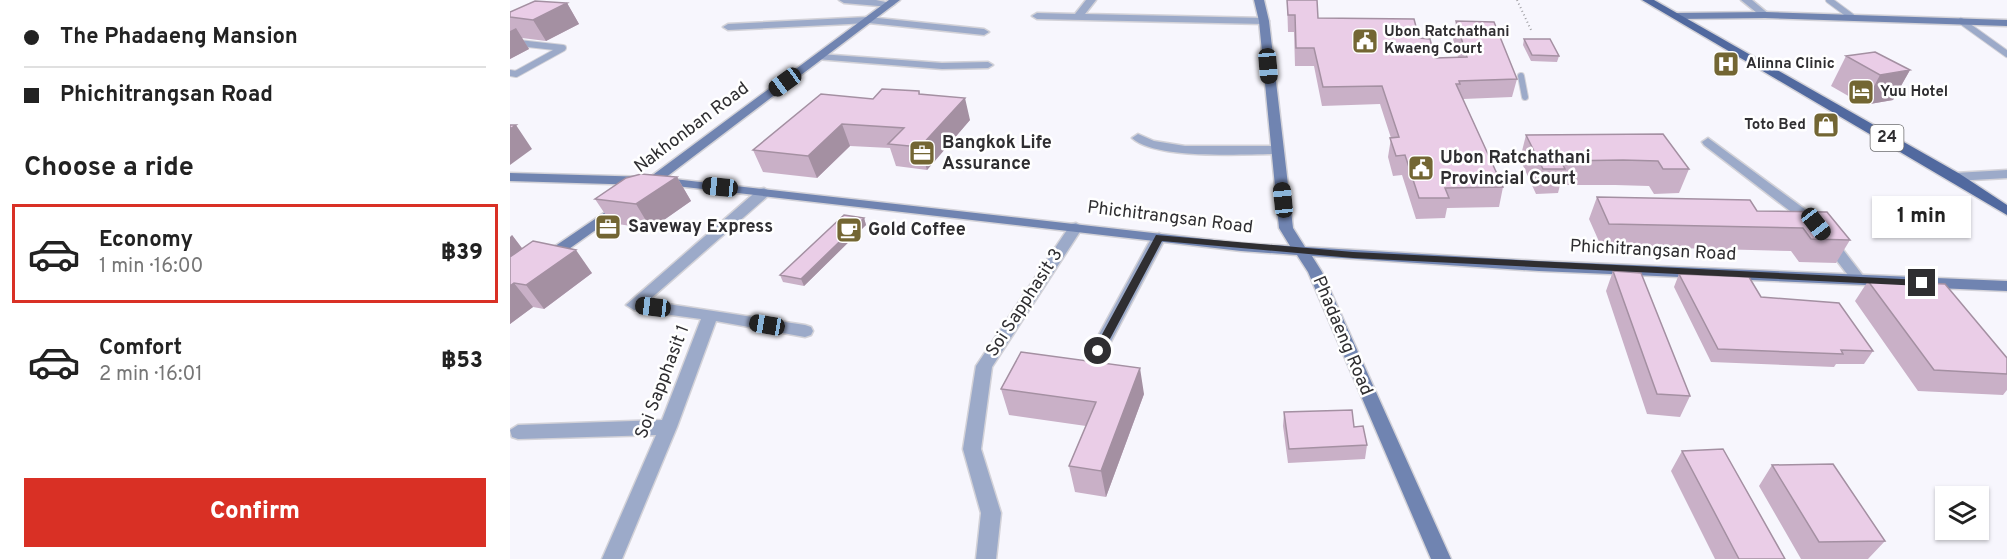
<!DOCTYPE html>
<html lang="en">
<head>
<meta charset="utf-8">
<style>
	:root { --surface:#fff; --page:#f2f2f2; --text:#222; --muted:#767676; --line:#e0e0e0; --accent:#d93025 }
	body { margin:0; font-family:Overpass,sans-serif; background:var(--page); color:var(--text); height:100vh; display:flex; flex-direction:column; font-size:22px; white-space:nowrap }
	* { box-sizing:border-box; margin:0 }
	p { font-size:20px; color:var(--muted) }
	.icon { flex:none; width:33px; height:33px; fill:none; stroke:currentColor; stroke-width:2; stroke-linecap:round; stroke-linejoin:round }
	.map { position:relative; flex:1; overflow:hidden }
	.side { display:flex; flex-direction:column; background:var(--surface); width:510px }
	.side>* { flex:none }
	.guide { display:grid; align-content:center; height:132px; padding:0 24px; background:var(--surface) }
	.tools { position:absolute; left:1425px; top:486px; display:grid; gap:12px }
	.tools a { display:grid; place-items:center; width:54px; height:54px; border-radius:0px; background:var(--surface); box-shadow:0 2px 4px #0004; font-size:30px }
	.end { position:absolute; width:27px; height:27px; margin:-14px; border:8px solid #2f2e31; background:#fff; box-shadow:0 0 0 3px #fff }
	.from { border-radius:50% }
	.bubble { position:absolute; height:42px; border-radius:0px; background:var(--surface); box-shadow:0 2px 4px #0004; font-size:20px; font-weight:800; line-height:42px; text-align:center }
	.car { position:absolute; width:18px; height:36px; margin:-18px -9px; border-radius:8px; box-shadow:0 0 4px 2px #0007; background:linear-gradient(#222 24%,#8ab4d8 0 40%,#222 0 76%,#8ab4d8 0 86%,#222 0) }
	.guide b { display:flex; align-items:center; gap:21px; height:57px; font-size:22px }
	.guide b+b { border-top:2px solid var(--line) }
	.guide i { width:15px; height:15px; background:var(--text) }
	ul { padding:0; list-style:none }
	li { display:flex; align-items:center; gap:18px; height:99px; margin:0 12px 9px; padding:0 12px; border:3px solid transparent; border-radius:0px }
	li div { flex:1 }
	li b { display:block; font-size:22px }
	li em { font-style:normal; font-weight:800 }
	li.selected { border-color:var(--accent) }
	li>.icon { width:54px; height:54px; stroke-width:1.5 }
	h2 { padding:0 24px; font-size:27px; line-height:72px }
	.primary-button { display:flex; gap:12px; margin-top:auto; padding:12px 24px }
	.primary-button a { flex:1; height:69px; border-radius:0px; background:var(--accent); color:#fff; font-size:24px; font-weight:800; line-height:69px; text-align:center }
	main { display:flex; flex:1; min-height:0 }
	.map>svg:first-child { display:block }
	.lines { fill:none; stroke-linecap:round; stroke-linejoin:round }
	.lane-casing { stroke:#d3d2d8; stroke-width:8 }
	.street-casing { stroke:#d3d2d8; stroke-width:3 }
	.secondary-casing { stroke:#d3d2d8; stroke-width:3 }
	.primary-casing { stroke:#d3d2d8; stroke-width:3 }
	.path { stroke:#9e9da2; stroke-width:2; stroke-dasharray:1 3; stroke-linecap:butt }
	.lane { stroke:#9caac9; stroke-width:6 }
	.street { fill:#9caac9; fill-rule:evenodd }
	.secondary { fill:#7084b1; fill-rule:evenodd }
	.primary { fill:#51699f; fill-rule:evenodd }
	.wall { fill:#c9b0c7 }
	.shaded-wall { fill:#a490a2 }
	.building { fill:#eacde7; stroke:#a490a2; stroke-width:1.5 }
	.route { fill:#2f2e31 }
	.labels { text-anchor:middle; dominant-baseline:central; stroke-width:5; stroke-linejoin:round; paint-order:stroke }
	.far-poi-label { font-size:15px; font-weight:bold; fill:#2f2e31; stroke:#fff; text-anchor:start }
	.shield { fill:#fff; stroke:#6d6d6f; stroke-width:1.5 }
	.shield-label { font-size:16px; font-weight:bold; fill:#2f2e31 }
	.street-label { font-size:18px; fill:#2f2e31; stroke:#fff }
	.poi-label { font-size:18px; font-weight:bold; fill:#2f2e31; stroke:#fff; text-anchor:start }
</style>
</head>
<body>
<main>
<section class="side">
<div class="guide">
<b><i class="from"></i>The Phadaeng Mansion</b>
<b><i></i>Phichitrangsan Road</b>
</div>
<h2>Choose a ride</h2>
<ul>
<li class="selected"><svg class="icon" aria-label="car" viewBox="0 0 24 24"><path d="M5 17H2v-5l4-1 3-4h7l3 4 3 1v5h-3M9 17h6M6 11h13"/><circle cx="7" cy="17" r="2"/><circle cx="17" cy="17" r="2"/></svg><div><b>Economy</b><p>1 min · 16:00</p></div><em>฿39</em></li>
<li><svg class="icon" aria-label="car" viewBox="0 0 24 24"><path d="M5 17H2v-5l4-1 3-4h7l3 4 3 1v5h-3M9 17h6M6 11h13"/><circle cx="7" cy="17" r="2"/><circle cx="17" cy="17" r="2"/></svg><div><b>Comfort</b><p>2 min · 16:01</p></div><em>฿53</em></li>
</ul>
<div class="primary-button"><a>Confirm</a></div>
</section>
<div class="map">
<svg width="1497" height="559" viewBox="0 0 1497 559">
	<rect width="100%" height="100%" fill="#f7f6fd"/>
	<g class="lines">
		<defs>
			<path id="lane" d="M1319,0L1342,17
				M1451,21L1497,54
				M0,42L53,48L6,74L0,73
				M1011,76L1015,97"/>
			<path id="street" d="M329,0H366L385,4L380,7L334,3Z
				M576,0H586L575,14L754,18L759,21L754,24L527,19L522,16L527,13L565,14Z
				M1231,0H1242L1260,15L1252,17Z
				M358,17L474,29L479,32L474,35L359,23L218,30L213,27L218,24Z
				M310,54L432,63L478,62L483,65L478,68L432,69L306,59L305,57Z
				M628,134L644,141L675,146H767L773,150L767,154C735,154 645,160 622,138Z
				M1198,138L1311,221L1354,277L1357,280L1354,283H1344L1301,227L1194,145L1192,142Z
				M1497,170V178L1445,181L1439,177L1445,173Z
				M254,188L261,192L259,195L138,301L295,325L301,327L303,331L301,335L295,337L206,321L167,427L112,559H92L146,435L8,439L2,437L0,430L8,425L152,420L191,319L124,310L116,305L249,189Z
				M566,223L573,227L482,367L471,449L491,513L486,559H466L471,513L453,449L466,366L561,224Z
				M649,233L656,237L596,351L594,355H582L580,351L642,237Z"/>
			<path id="secondary" d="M379,0H390L155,178L731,243L780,246L769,228L749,21L744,0H754L759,21L783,228L795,247L1029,261L1497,281V291L1029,271L802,256L812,272L941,559H921L798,272L787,255L731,251L166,186L146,185L139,188L133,185L0,181V173L140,177Z
				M1255,12L1497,20V26L1255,18L1167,19L1162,16L1167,13Z
				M113,200L118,201L120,204L118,207L42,261H32L30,258L32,255Z"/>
			<path id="primary" d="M1132,0H1144L1450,174L1497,205V215Z"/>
		</defs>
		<use href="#lane" class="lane-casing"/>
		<use href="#street" class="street-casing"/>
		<use href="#secondary" class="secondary-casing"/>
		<use href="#primary" class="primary-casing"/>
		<path class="path" d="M1007,0L1021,30"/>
		<use href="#lane" class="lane"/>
		<use href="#street" class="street"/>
		<use href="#secondary" class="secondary"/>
		<use href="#primary" class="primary"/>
	</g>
	<path class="wall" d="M777,0H807L808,18L909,38L925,58L948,57L943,39L946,21L1007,79L1002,97L953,99L993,187L989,207L937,208L935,218L906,219L892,175L883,176L878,157L881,138L870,104L812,106L804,66H785L784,32H778Z
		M57,3L69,24L36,41L12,38L19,49L0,59V12Z
		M1014,39L1049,56L1047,62L1021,61L1013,45Z
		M1336,56L1400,70L1383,100L1354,105L1321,86Z
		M409,91L410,94L460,120L417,170L386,166L380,148L340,146L307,178L253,172L243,150L363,99Z
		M1153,134L1179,169L1169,193L1144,194L1139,186L1105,185H1050L1048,193L1026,194L1010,159L1016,135Z
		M167,177L181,201L141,229L101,223L85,199Z
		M1087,197L1247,211L1340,240L1326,263L1289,262L1281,251L1091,246L1079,219Z
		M354,218L356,225L294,286L273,282L270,275Z
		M2,235L12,248L82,273L34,309L23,307L0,324Z
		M1103,271L1180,396L1170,417L1137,414L1096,291Z
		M1169,274L1251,297L1363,351L1354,364H1326L1324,367L1201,362L1164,287Z
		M1358,281L1497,358V390L1493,395L1408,391L1345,301Z
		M491,389L634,394L596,497L565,492L559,466L576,426L499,415Z
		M774,412L844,427L857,445L855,459L778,463L773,426Z
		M1172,451L1275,559H1205L1161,471Z
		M1262,465L1375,541L1358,559H1291L1249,486Z"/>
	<path class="shaded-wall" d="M57,3L69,24L36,41L23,20Z
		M6,28L19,49L0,59V31Z
		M1400,70L1383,100L1354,105L1370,75Z
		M455,98L460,120L417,170L410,147Z
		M332,124L340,146L307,178L298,156Z
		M6,125L22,149L0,165V129Z
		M167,177L181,201L141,229L126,204Z
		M354,218L356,225L294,286L291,279Z
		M2,235L17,255L0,275V237Z
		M66,250L82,273L34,309L16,285Z
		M4,283L23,307L0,324V286Z
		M630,368L634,394L596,497L591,471Z"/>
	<path class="building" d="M777,0H807L808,18L904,19L909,38L920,39L925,58L957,57L946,21L984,22L1007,79L949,81L950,84H946L993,187L935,188L939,198H909L895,155L886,156L880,138L889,137L872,86L813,87L804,48H786L785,15H778Z
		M25,1L57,3L23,20L0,17V12Z
		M1014,39H1040L1049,56L1022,55Z
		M1365,52L1400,70L1370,75L1336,56Z
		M372,89L409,91V94L455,98L410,147L378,144L394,128L332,124L298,156L243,150L311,94L363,99Z
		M0,125H6L0,129Z
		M1153,134L1179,169H1153L1148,161L1113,160L1051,161L1055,169H1033L1016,135Z
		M131,174L167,177L126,204L85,199L116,178Z
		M1087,197L1240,200L1247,211L1317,212L1340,240L1301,239L1293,228L1099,224Z
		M334,215L354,218L291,279L270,275Z
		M23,241L66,250L16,285L4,283L0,286V257Z
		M1103,271L1131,273L1180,396L1147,394Z
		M1169,274L1239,277L1251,297L1329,303L1363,351L1331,350L1333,354L1208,349Z
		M1358,281L1435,284L1497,358V374L1424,370Z
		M511,352L630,368L591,471L559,466L586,402L491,389Z
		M842,410L844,427L853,426L857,445L779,449L774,412Z
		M1213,449L1275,559H1229L1172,451Z
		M1323,464L1375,541L1309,542L1262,465Z"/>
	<path class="route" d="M646,235L843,252L1412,280L1417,283L1412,286L843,258L652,241L592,354H585L583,351Z"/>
	<defs>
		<symbol id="civic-square" viewBox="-11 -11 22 22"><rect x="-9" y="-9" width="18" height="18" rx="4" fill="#736633" stroke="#fff"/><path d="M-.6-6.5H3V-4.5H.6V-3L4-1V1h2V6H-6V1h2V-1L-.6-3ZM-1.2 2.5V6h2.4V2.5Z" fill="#fff"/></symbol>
		<symbol id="hospital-square" viewBox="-11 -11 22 22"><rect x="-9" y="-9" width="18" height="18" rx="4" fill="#736633" stroke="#fff"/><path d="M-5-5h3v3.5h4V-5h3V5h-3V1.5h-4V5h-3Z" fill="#fff"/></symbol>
		<symbol id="hotel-square" viewBox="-11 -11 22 22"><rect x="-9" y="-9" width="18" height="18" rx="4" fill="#736633" stroke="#fff"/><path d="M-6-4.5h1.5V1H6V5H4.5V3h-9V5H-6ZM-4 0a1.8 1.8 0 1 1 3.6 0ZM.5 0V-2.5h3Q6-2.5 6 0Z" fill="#fff"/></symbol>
		<symbol id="shop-square" viewBox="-11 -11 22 22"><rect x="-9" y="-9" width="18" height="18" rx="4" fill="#736633" stroke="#fff"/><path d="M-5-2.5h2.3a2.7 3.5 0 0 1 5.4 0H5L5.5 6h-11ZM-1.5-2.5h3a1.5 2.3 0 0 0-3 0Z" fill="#fff"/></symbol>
		<symbol id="office-square" viewBox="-11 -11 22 22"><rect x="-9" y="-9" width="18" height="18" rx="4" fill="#736633" stroke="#fff"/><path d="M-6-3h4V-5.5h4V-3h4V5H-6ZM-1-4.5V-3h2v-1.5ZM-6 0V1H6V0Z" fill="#fff"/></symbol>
		<symbol id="cafe-square" viewBox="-11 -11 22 22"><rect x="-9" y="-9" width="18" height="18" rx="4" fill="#736633" stroke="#fff"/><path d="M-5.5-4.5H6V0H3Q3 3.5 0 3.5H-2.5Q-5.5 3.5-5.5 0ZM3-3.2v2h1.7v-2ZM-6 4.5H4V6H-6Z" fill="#fff"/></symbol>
	</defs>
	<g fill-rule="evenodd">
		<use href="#civic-square" x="840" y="26" width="30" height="30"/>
		<use href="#hospital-square" x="1201" y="49" width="30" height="30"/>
		<use href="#hotel-square" x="1336" y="77" width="30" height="30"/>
		<use href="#shop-square" x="1301" y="110" width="30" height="30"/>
		<use href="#office-square" x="397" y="138" width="30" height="30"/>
		<use href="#civic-square" x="896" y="153" width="30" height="30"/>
		<use href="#office-square" x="83" y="212" width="30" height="30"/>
		<use href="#cafe-square" x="324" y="215" width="30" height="30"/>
	</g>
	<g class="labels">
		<g class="far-poi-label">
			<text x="874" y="32">Ubon Ratchathani<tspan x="874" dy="17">Kwaeng Court</tspan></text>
			<text x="1236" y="64">Alinna Clinic</text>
			<text x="1370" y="92">Yuu Hotel</text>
			<text x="1296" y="125" text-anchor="end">Toto Bed</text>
		</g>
		<rect class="shield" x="1360.5" y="125" width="33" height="26" rx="4.5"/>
		<g class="shield-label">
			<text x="1377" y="138">24</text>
		</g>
		<g class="street-label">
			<text transform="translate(182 128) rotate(-37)">Nakhonban Road</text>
			<text transform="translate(660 218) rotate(7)">Phichitrangsan Road</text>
			<text transform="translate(1143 251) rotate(3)">Phichitrangsan Road</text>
			<text transform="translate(515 303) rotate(-57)">Soi Sapphasit 3</text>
			<text transform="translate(832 336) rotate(67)">Phadaeng Road</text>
			<text transform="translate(153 382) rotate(-69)">Soi Sapphasit 1</text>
		</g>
		<g class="poi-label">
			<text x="432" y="143">Bangkok Life<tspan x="432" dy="21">Assurance</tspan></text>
			<text x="930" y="158">Ubon Ratchathani<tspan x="930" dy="21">Provincial Court</tspan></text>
			<text x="118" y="227">Saveway Express</text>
			<text x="358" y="230">Gold Coffee</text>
		</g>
	</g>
</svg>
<div class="tools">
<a><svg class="icon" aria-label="layers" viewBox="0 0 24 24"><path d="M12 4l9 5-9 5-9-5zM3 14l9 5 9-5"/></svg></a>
</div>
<i class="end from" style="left:588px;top:351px"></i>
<i class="end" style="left:1412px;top:283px"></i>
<div class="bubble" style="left:1362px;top:196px;width:99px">1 min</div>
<i class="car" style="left:758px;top:66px;rotate:175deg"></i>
<i class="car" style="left:275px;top:82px;rotate:234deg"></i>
<i class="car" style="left:210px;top:187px;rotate:276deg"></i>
<i class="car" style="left:773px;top:200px;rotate:354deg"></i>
<i class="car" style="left:1306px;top:224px;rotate:142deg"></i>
<i class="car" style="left:143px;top:307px;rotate:277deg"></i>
<i class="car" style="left:257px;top:325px;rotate:280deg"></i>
</div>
</main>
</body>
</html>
